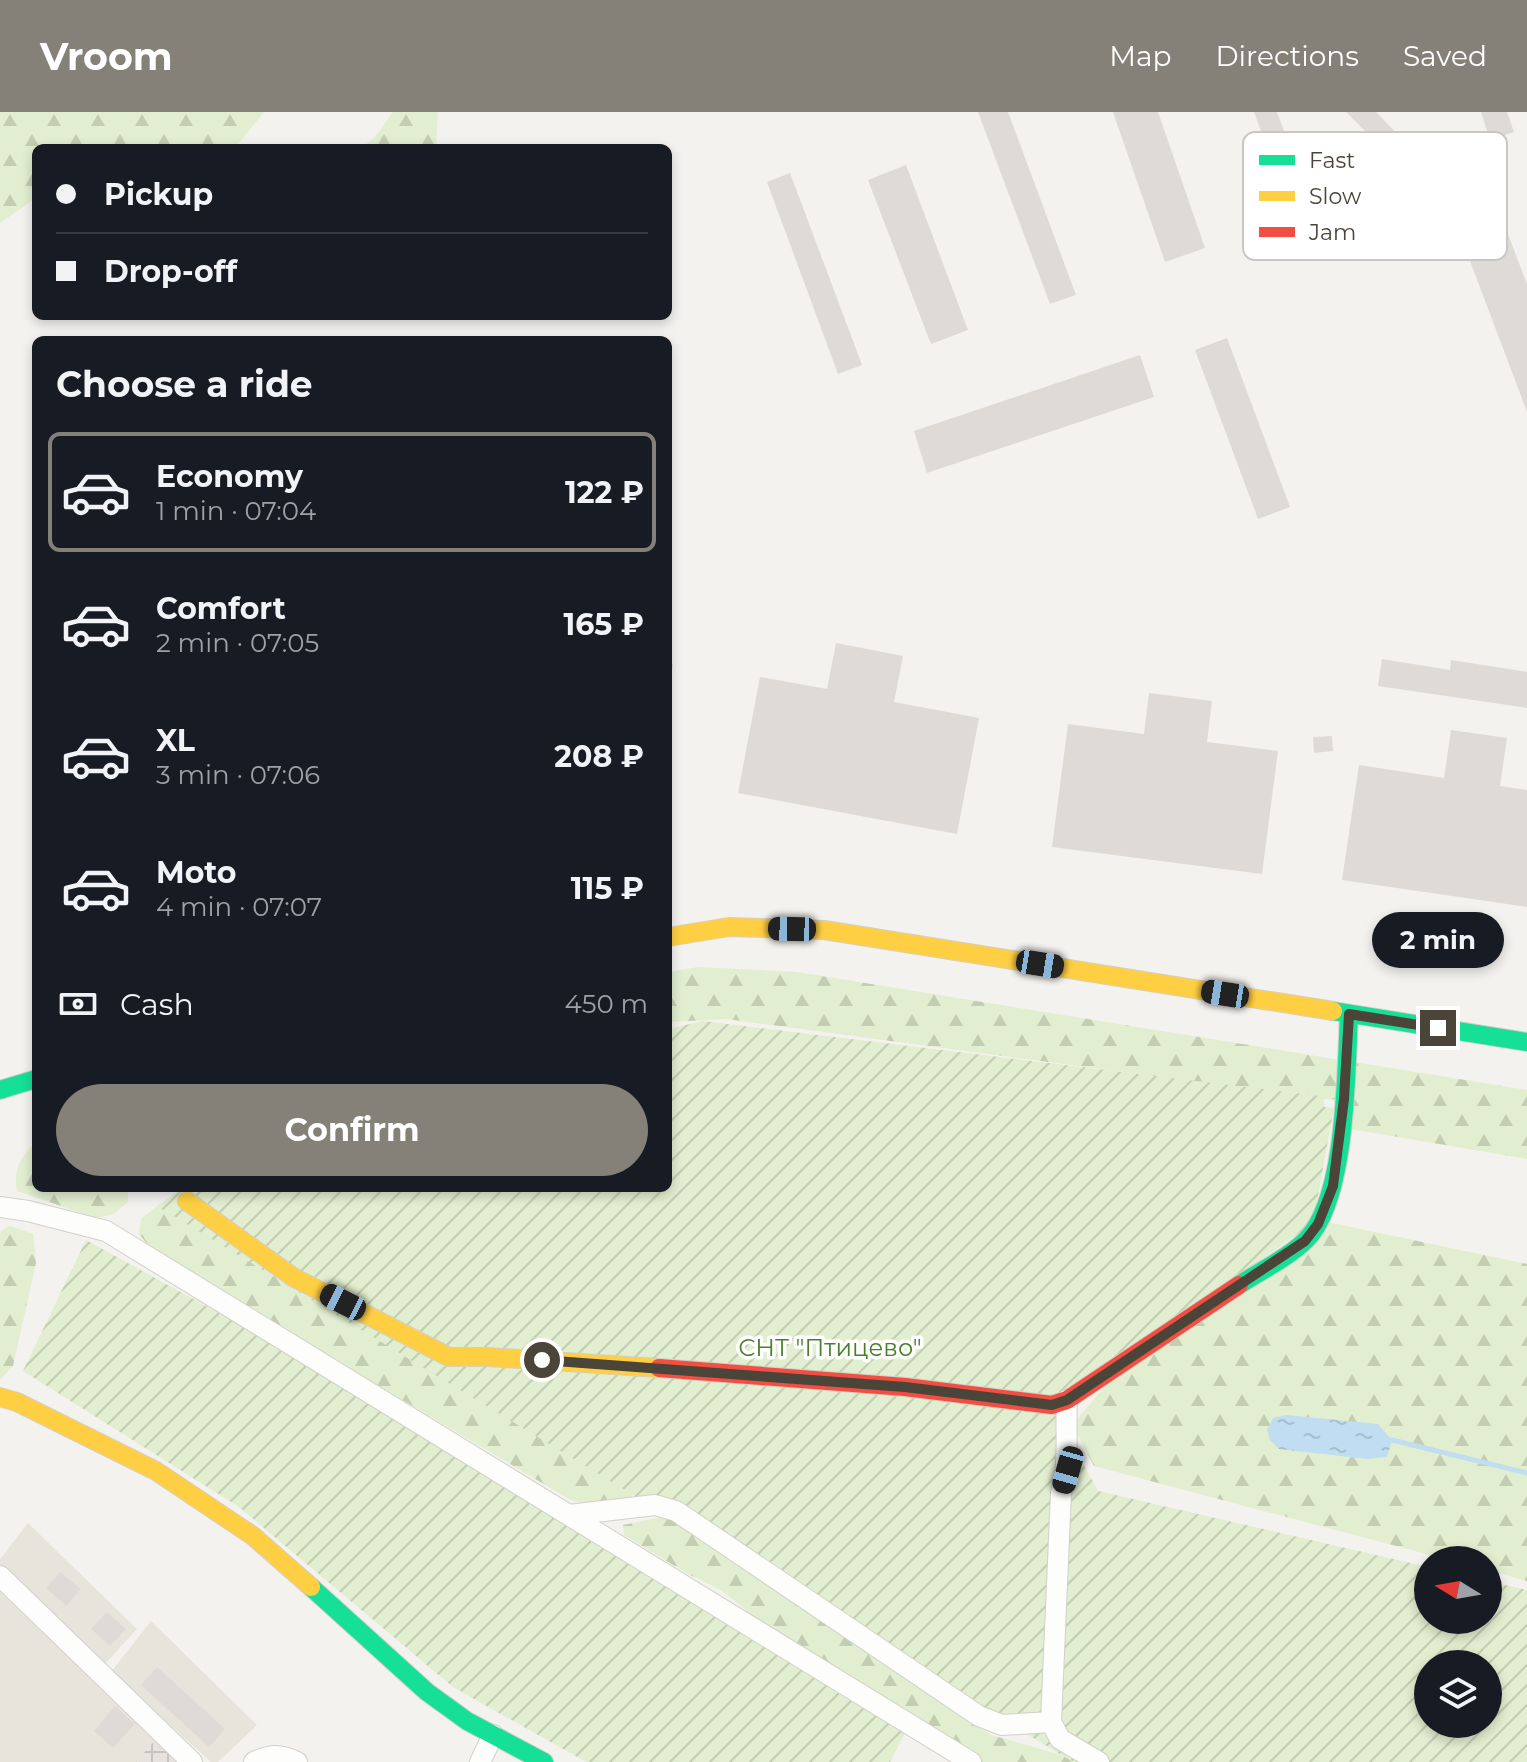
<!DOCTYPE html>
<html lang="en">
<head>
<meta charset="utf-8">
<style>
	:root { --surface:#171b24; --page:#242831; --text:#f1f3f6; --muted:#9ea1a6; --line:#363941; --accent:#868178 }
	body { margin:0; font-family:Montserrat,sans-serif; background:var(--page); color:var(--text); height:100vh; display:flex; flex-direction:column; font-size:30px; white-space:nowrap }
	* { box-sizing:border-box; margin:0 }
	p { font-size:26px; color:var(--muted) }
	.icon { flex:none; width:44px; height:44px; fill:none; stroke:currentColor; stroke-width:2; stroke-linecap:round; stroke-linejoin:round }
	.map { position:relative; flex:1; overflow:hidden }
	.details { position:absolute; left:32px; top:224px; width:640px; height:856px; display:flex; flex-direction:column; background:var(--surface); border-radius:12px; box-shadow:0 4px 12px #0003 }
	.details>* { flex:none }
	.guide { position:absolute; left:32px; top:32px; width:640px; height:176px; border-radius:12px; box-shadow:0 4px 12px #0003; display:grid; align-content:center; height:176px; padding:0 24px; background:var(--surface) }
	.needle { width:52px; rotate:281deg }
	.controls { position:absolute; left:1414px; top:1434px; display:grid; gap:16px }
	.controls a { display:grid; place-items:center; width:88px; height:88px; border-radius:50%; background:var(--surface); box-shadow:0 4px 12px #0003; font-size:40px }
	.end { position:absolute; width:36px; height:36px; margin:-18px; border:10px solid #4b4439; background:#fff; box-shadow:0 0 0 4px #fff }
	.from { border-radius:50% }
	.bubble { position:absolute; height:56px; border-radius:28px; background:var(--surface); box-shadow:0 4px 12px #0003; font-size:26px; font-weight:700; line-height:56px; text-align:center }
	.car { position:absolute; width:24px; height:48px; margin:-24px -12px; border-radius:10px; box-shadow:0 0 6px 2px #0007; background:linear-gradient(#222 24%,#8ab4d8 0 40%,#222 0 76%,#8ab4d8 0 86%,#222 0) }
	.guide b { display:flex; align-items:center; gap:28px; height:76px; font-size:30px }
	.guide b+b { border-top:2px solid var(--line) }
	.guide i { width:20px; height:20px; background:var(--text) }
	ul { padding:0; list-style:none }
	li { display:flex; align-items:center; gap:24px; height:120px; margin:0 16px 12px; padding:0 8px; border:4px solid transparent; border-radius:12px }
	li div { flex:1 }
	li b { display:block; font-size:30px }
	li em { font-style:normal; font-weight:700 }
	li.active { border-color:var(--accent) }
	li>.icon { width:72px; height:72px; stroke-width:1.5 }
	h2 { padding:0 24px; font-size:36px; line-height:96px }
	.pay { display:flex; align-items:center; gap:20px; height:88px; padding:0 24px; font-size:30px }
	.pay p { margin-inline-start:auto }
	.cta { display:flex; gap:16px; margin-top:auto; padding:16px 24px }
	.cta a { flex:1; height:92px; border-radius:48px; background:var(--accent); color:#fff; font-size:32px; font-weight:700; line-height:92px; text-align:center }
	header { display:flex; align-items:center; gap:48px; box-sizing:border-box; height:112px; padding:0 40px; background:var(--accent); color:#fff }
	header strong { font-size:38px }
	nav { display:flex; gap:44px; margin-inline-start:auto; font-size:28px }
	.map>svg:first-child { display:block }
	.residential { fill:#e7e4dc }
	.industrial { fill:url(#industrial-grid) }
	.forest { fill:url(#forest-firs) }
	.garden { fill:url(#garden-furrows); fill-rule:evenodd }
	.water { fill:url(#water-ripples) }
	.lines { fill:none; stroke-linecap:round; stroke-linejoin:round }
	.stream { stroke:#c0ddf1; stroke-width:5 }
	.building { fill:#dedbd6 }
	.street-casing { stroke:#d2d0cb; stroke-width:22 }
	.fast-casing { stroke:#d3cfc5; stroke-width:20 }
	.slow-casing { stroke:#d3cfc5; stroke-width:20 }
	.jam-casing { stroke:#d3cfc5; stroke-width:20 }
	.street { stroke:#fdfdfc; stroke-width:20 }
	.fast { stroke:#16e098; stroke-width:18 }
	.slow { stroke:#ffcf43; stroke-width:18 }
	.jam { stroke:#f24e42; stroke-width:18 }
	.route { stroke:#4b4439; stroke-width:10 }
	.labels { text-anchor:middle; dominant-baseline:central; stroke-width:7; stroke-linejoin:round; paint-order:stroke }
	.park-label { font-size:24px; fill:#4a7f2a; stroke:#fff }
	.key { fill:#fff; stroke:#c9c7c4; stroke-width:2 }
	.key-label { font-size:22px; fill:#4b4439 }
</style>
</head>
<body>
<header>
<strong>Vroom</strong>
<nav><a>Map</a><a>Directions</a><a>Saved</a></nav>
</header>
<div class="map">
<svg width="1527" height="1650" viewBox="0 0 1527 1650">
	<defs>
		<pattern id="industrial-grid" width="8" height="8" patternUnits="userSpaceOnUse" patternTransform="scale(2)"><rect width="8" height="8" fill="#e6e2de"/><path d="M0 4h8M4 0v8" fill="none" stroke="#c7c3bf"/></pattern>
		<pattern id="forest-firs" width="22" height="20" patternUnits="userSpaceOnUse" patternTransform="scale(2)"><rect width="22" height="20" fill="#e1eecf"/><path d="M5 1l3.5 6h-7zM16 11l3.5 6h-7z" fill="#c3cdb2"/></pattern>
		<pattern id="garden-furrows" width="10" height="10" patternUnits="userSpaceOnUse" patternTransform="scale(2)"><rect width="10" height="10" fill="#e1eecf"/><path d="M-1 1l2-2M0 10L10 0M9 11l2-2" fill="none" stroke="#c3cdb2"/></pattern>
		<pattern id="water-ripples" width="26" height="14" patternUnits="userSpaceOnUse" patternTransform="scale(2)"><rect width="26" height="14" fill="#c0ddf1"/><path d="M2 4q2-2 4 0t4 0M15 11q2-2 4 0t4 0" fill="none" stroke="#a6bfcf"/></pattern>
	</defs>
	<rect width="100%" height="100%" fill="#f4f2ee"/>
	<path class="residential" d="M28,1411L137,1517L103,1554L0,1455V1447Z
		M0,1479L155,1628L136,1650H0Z
		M151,1509L257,1613L218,1650H211L111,1560Z"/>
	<path class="industrial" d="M155,1628L180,1650H136Z"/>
	<path class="forest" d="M0,0H264L235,36H36V86L0,111Z
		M393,0H438L436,36H361L375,25Z
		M698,855L797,860L1527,978V1047L1351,1017L1333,988L726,907L668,910V860Z
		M36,1030V1076H128V1090L114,1102L96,1106L17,1079C13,1057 20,1045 36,1030Z
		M174,1093L636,1374L630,1389L591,1395L569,1387L153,1139L139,1122L141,1107L157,1094Z
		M1327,1110L1527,1152V1469L1488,1458V1448H1449L1094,1354L1072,1313L1134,1240Z
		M10,1114L33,1122L36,1151L13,1254L0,1268V1124L1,1119Z
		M661,1405L685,1413L991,1623L1069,1645L1078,1650H982L761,1510L721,1478L688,1462L624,1423L623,1413Z"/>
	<path class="garden" d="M703,909L1344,987H1324V995L1334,996L1313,1111L1052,1294L1098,1379L1428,1455V1508H1488V1469L1527,1478V1650H1073L157,1094L182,1076H668V917ZM1428,1552H1488V1612H1428Z
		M86,1128L266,1227L905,1621L890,1650H586L453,1575L239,1395L23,1259Z"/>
	<path class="water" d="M1286,1303L1378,1312L1392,1328L1387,1345L1367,1347L1279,1337L1270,1328L1267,1318L1273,1306Z"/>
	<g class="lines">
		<path class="stream" d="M1392,1328L1527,1361"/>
	</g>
	<path class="building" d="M978,0H1008L1076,183L1050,192Z
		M1113,0H1158L1205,136L1165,150Z
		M1254,0H1277L1313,98L1293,106Z
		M1346,0H1376L1418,43L1404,58Z
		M1481,0H1507L1514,20L1490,28Z
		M906,53L968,218L931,232L868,68Z
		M790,61L862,253L838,262L767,70Z
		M1506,117L1527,172V300L1464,133Z
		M1227,226L1290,395L1258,407L1195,238Z
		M1140,243L1154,285L927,361L914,319Z
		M836,531L903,544L894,590L979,606L957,722L738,681L760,565L827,577Z
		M1382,547L1450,558L1451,548L1527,560V596L1378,574Z
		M668,551L673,552L670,572H668Z
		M1149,581L1212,589L1207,630L1278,639L1262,762L1052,735L1068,612L1144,622Z
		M1451,618L1507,626L1500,674L1527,678V795L1342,768L1359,653L1444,666Z
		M1332,624L1333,639L1314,641L1313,625Z
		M60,1460L81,1477L66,1494L46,1476Z
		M107,1500L126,1517L110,1534L91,1517Z
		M157,1555L225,1617L209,1635L141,1573Z
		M115,1594L135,1612L113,1636L94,1619Z"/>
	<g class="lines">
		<defs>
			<path id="street" d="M0,1095L28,1099L106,1119L971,1650
				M1067,1288C1065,1320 1070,1350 1061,1381L1051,1610L1060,1627L1099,1650
				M569,1403L655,1393L676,1399L979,1604L1002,1613L1051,1610
				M0,1464L192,1650
				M254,1650C271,1642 280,1642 297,1650
				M480,1650L493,1623"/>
			<path id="fast" d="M1333,899L1527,930
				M0,978L36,967
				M1239,1173C1260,1159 1288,1146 1306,1128C1347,1087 1346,959 1349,902
				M311,1475L427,1580L467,1609L544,1650"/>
			<path id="slow" d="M668,825L729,815L824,818L1333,899
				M187,1089L293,1165L449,1245H488L659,1256
				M0,1285L17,1290L156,1359L253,1424L311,1475"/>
			<path id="jam" d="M659,1256L905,1275L1052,1293L1067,1288L1239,1173"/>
		</defs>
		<use href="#street" class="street-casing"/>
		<use href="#fast" class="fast-casing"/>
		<use href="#slow" class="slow-casing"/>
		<use href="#jam" class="jam-casing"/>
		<use href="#street" class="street"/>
		<use href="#fast" class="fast"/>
		<use href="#slow" class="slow"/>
		<use href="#jam" class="jam"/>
	</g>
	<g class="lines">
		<path class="route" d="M542,1248L905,1275L1052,1293L1067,1288L1305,1129L1318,1112L1333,1074L1344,987L1349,902L1438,916"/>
	</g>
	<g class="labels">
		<g class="park-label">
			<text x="830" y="1235">СНТ "Птицево"</text>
		</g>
	</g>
	<rect x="1243" y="20" width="264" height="128" rx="12" class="key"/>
	<rect x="1259" y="43" width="36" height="10" fill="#16e098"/>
	<rect x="1259" y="79" width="36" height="10" fill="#ffcf43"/>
	<rect x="1259" y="115" width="36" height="10" fill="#f24e42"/>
	<g class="key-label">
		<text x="1309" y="56">Fast</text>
		<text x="1309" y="92">Slow</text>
		<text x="1309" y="128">Jam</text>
	</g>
</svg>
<div class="controls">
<a><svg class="needle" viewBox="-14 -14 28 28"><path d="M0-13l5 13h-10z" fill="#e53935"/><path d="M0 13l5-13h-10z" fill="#9ea1a6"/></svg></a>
<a><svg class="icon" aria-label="layers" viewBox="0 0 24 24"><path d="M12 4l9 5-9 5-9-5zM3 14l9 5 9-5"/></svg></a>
</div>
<i class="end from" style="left:542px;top:1248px"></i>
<i class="end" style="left:1438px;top:916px"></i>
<div class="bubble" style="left:1372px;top:800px;width:132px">2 min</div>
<i class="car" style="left:792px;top:817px;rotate:271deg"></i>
<i class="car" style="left:1040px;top:852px;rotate:99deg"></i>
<i class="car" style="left:1225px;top:882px;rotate:279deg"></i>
<i class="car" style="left:343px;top:1190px;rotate:297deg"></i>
<i class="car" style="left:1068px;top:1358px;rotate:196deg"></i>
<div class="guide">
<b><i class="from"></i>Pickup</b>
<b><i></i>Drop-off</b>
</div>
<section class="details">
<h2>Choose a ride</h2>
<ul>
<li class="active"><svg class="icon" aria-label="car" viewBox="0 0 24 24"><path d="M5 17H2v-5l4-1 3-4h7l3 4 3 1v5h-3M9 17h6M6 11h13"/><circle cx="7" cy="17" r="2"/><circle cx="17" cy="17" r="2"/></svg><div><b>Economy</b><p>1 min · 07:04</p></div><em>122 ₽</em></li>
<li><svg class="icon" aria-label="car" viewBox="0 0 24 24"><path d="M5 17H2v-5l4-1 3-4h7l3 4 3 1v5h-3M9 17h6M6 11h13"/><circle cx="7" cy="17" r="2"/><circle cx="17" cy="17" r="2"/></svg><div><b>Comfort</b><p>2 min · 07:05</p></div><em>165 ₽</em></li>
<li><svg class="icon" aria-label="car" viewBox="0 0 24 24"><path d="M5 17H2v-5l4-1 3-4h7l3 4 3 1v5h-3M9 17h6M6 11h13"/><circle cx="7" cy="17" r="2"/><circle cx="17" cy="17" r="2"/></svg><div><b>XL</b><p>3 min · 07:06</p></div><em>208 ₽</em></li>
<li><svg class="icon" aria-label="car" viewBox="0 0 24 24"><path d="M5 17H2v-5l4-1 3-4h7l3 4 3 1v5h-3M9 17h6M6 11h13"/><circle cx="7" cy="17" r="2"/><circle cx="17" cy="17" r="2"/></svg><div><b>Moto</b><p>4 min · 07:07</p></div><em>115 ₽</em></li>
</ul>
<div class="pay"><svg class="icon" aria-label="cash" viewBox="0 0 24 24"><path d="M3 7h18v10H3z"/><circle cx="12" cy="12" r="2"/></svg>Cash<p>450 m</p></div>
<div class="cta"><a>Confirm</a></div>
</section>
</div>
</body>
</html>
